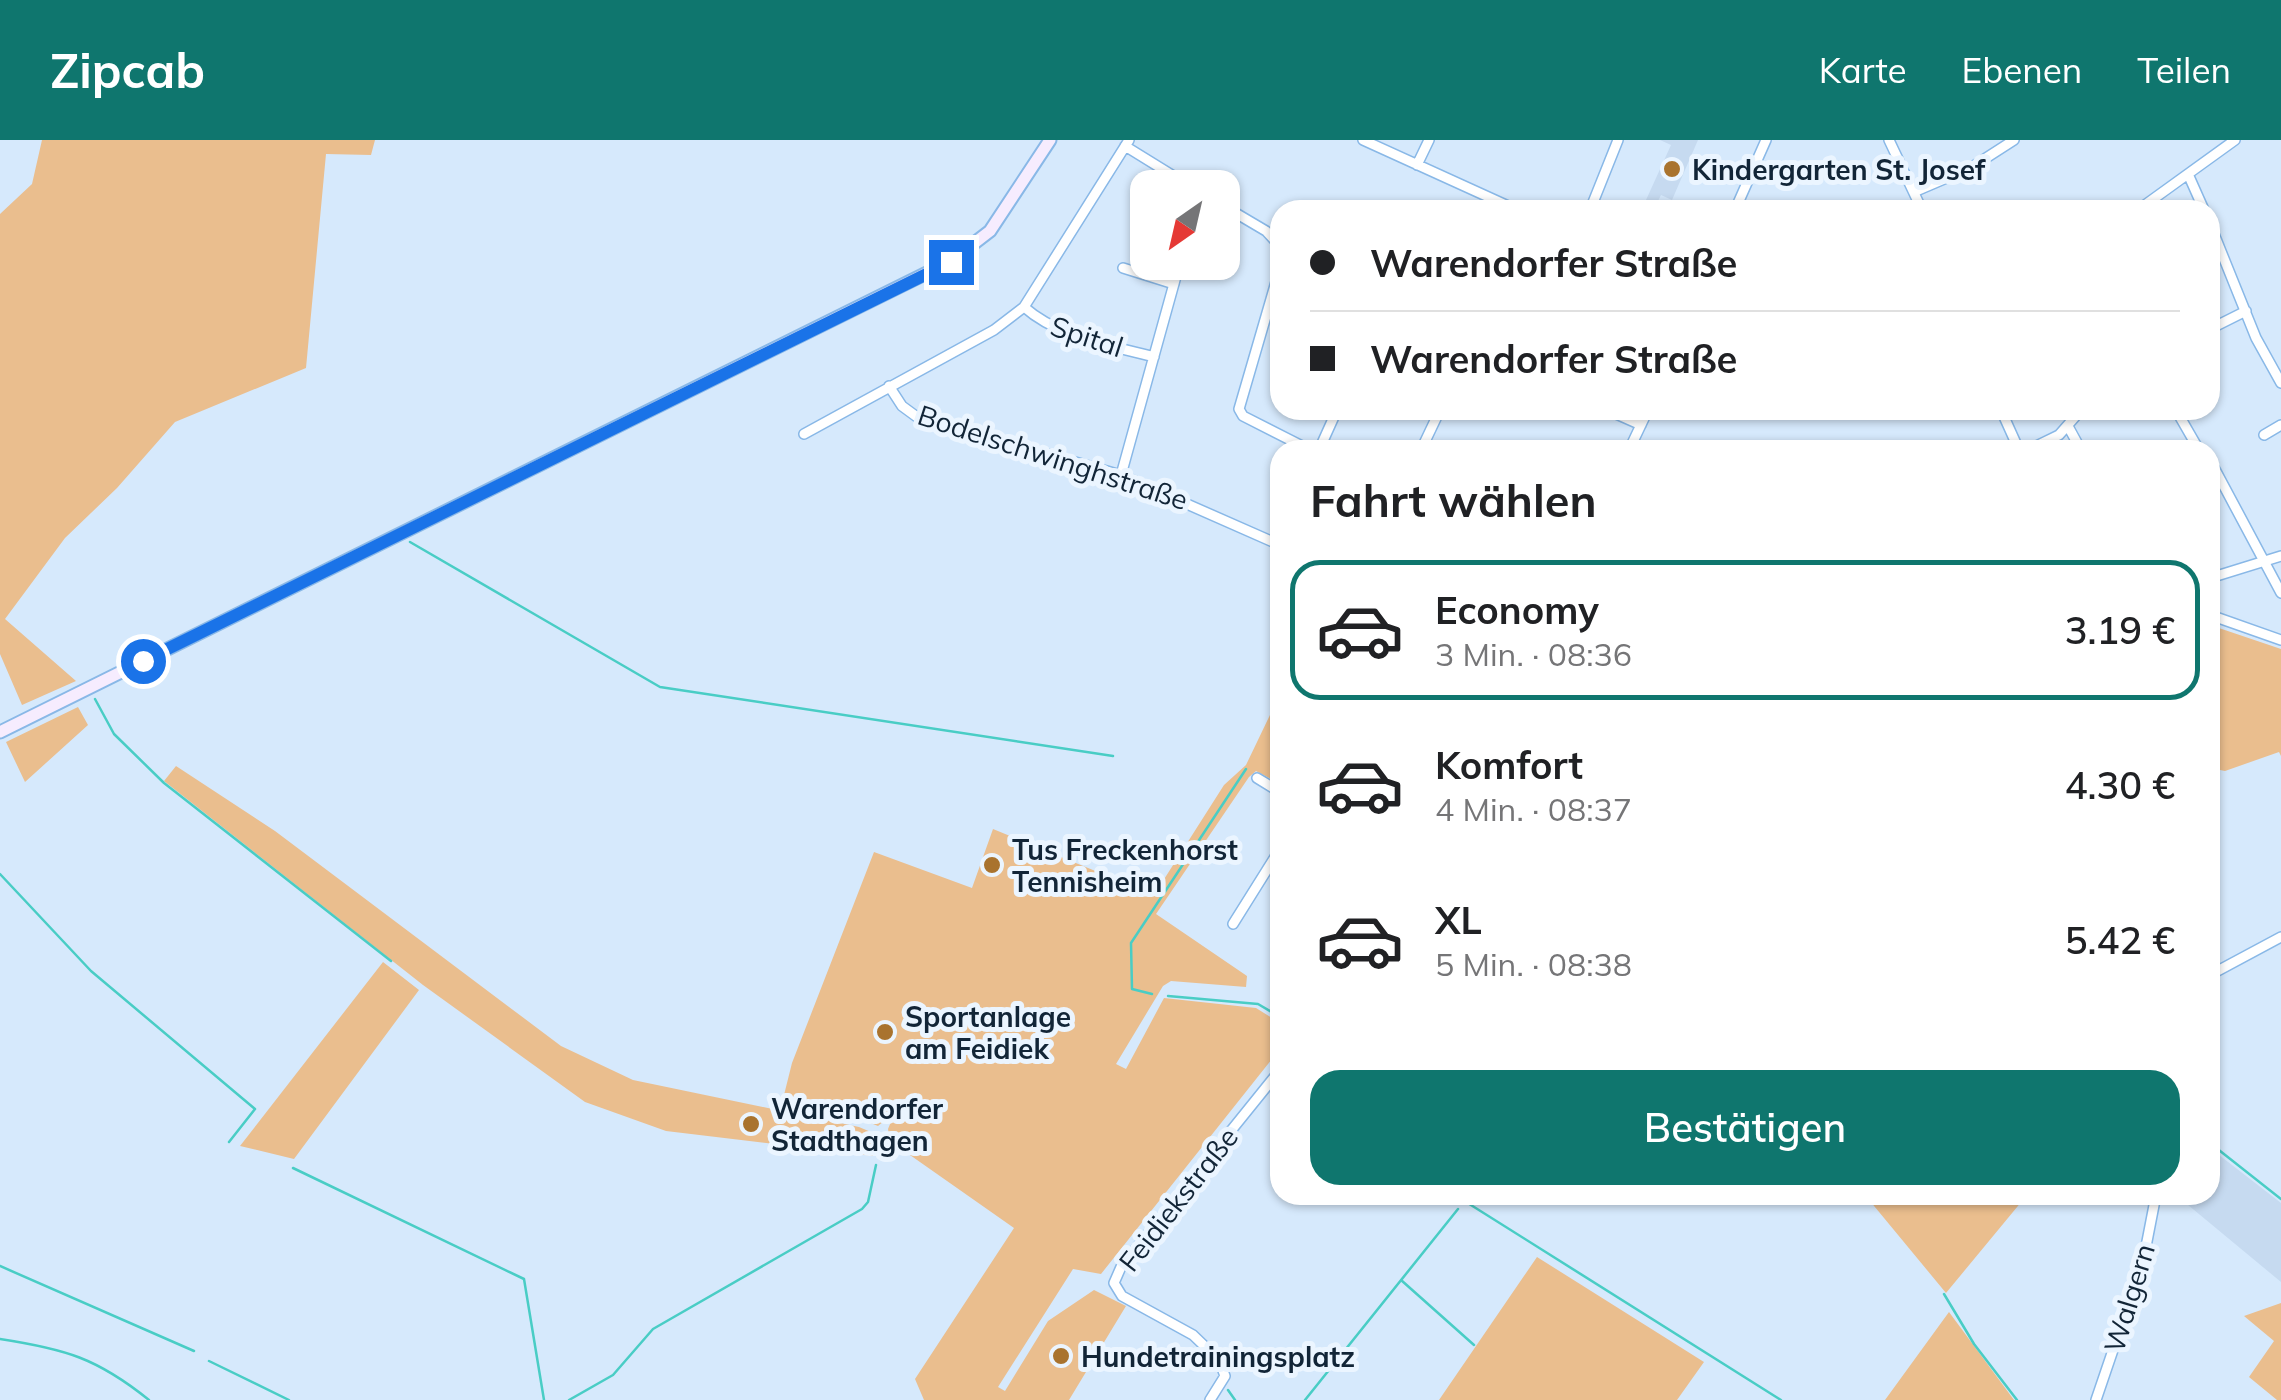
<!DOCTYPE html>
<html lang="de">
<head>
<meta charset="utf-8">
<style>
	:root { --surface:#fff; --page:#f6f6f6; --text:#202124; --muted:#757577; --line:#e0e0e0; --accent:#0f766e }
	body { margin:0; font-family:Mulish,sans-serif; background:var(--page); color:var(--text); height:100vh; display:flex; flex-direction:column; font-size:38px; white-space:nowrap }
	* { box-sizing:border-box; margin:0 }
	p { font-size:32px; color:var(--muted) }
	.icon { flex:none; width:55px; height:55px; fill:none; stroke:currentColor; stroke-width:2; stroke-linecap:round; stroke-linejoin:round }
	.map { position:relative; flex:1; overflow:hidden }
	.details { position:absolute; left:1270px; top:300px; width:950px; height:765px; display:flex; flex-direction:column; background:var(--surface); border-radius:30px; box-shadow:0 2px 8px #0004 }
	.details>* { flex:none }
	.banner { position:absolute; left:1270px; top:60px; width:950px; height:220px; border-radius:30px; box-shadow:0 2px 8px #0004; display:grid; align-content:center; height:220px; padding:0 40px; background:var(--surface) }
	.needle { width:65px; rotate:214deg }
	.fabs { position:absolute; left:1130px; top:30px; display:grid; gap:20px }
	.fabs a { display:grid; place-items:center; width:110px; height:110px; border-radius:20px; background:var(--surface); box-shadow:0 2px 8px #0004; font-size:50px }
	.end { position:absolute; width:45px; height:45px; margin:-22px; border:12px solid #1a73e8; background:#fff; box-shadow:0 0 0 5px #fff }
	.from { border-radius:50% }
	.banner b { display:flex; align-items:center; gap:35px; height:95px; font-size:38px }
	.banner b+b { border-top:2px solid var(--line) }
	.banner i { width:25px; height:25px; background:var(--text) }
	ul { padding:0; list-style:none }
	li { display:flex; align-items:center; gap:30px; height:140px; margin:0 20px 15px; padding:0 20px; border:5px solid transparent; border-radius:30px }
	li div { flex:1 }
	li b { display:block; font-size:38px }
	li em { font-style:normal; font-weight:600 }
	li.selected { border-color:var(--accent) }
	li>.icon { width:90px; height:90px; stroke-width:1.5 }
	h2 { padding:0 40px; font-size:45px; line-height:120px }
	.action { display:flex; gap:20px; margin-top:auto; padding:20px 40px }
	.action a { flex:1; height:115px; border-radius:30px; background:var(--accent); color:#fff; font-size:40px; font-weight:600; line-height:115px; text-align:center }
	header { display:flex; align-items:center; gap:60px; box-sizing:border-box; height:140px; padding:0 50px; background:var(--accent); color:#fff }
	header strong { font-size:48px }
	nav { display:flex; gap:55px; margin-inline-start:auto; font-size:35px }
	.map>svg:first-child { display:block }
	.built { fill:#c6daf0 }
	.green { fill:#eabe8e }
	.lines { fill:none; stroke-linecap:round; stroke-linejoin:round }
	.stream { stroke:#49cdc5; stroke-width:2.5 }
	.street-casing { stroke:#89b8e7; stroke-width:12 }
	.secondary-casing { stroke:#89b8e7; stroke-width:15 }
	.street { stroke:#fff; stroke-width:9 }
	.secondary { stroke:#f6ecfe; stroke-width:11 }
	.route { stroke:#1a73e8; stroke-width:12 }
	.poi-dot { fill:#a9732e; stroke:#ebf5ff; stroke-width:4 }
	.labels { text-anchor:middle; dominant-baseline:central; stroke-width:10; stroke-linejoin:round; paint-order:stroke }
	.poi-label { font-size:28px; font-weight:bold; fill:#122537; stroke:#ebf5ff; text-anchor:start }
	.street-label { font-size:28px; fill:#122537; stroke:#ebf5ff }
</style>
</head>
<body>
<header>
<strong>Zipcab</strong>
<nav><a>Karte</a><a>Ebenen</a><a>Teilen</a></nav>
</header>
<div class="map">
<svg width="2281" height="1260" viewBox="0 0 2281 1260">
	<rect width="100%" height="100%" fill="#d6e9fc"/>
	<path class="built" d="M1660,0H1698L1672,60L1661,55L1656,65L1646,60L1671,5Z
		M2210,1008L2281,1063V1142L2176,1055H2210Z"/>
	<path class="green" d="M42,0H375L371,15L326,14L306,228L175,282L117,348L65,398L5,479L76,541L22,565L0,514V74L32,44Z
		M2210,485L2281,509V616L2279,612L2225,631L2210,628Z
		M1280,554V620L1271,639L1256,631L1249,637L1156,774L1247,836L1246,847L1171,841L1163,846L1116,924L1126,929L1164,858L1256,868L1280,883V909L1101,1134L1073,1129L998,1247L1005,1251L1048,1181L1094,1150L1126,1166L1069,1260H924L915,1239L1014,1088L890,1001L888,989L895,972L878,986L853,976L782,963L792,923L874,712L972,748L993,689L1154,755L1224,645L1246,625Z
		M78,567L88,585L25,642L6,602Z
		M176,626L275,691L561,906L633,940L859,987L878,995L873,1016L666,991L585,962L423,845L164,641Z
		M383,822L419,850L294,1019L240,1006Z
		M1865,1055H2027L1946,1153Z
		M1537,1117L1704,1222L1677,1260H1439Z
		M2281,1163V1260H2277L2249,1237L2274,1201L2244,1176Z
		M1949,1172L2014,1260H1885Z"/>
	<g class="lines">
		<path class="stream" d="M410,402L660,547L1113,616
			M95,559L114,594L164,643L391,821
			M0,734L91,831L255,969L229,1002
			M1152,854L1132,849L1131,803L1246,629
			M1168,856L1258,864L1280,877
			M2210,1003L2281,1059
			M293,1028L524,1139L544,1260
			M1455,1055L1781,1260
			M0,1126L194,1211
			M1401,1140L1474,1205
			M1944,1154L1974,1204L2017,1260
			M0,1199C65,1209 97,1218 149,1260
			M209,1221L289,1260
			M1228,1250L1235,1260
			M569,1260L613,1235L653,1189L862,1069L868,1062L876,1025
			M1305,1260L1458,1069"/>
		<defs>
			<path id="street" d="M1363,0L1517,70
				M1889,0L1922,70
				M1125,6L1193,48
				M1417,25L1429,0
				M2188,34L2204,70
				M1916,51L1972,27L2014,0
				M1222,65L1266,91L1280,106
				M1590,70L1618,0
				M1735,70L1766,0
				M2138,70L2235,0
				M2210,84L2256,198L2281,243
				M1123,128L1174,144
				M1280,128L1239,269L1243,276L1310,310
				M1024,167C1059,198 1110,205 1154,217
				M2210,189L2246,171
				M889,246L902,266L917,277L1121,335L1280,405
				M1607,270L1641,285
				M2001,270L2019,310
				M2176,270L2199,310
				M2069,288L2081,310
				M804,294L994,190L1024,167L1129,0
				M2264,295L2281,285
				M1319,310L1337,270
				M1421,310L1440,270
				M1629,310L1648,270
				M2028,310L2059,295L2081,270
				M2210,320L2281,453
				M1121,335L1180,122
				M2210,438L2281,416
				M2210,475L2281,500
				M1257,638L1280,652
				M1233,784L1280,709
				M2210,835L2281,797
				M1210,1260L1225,1236L1219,1220L1193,1195L1122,1156L1114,1143L1121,1127L1280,930
				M2096,1260L2143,1122L2156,1055"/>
			<path id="secondary" d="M0,592L951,121L990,91L1050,0"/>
		</defs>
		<use href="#street" class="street-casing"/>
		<use href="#secondary" class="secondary-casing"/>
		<use href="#street" class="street"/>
		<use href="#secondary" class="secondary"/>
	</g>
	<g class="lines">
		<path class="route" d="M143,521L951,122"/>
	</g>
	<g class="poi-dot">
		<circle cx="1672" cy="29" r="10"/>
		<circle cx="992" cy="725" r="10"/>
		<circle cx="885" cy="892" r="10"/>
		<circle cx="751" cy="984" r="10"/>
		<circle cx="1061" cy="1216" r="10"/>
	</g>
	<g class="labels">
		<g class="poi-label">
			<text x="1692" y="29">Kindergarten St. Josef</text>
			<text x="1012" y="709">Tus Freckenhorst<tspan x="1012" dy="32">Tennisheim</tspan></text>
			<text x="905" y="876">Sportanlage<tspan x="905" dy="32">am Feidiek</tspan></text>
			<text x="771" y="968">Warendorfer<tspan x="771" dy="32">Stadthagen</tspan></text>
			<text x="1081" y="1216">Hundetrainingsplatz</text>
		</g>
		<g class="street-label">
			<text transform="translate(1087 196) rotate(18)">Spital</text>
			<text transform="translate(1053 317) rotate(18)">Bodelschwinghstraße</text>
			<text transform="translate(1178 1059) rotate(-52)">Feidiekstraße</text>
			<text transform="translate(2129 1158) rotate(-73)">Walgern</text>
		</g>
	</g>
</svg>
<div class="fabs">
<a><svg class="needle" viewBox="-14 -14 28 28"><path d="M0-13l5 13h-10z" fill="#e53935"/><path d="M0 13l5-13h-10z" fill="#757577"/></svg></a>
</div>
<i class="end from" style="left:143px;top:521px"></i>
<i class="end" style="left:951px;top:122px"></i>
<div class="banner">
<b><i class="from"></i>Warendorfer Straße</b>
<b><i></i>Warendorfer Straße</b>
</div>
<section class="details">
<h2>Fahrt wählen</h2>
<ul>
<li class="selected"><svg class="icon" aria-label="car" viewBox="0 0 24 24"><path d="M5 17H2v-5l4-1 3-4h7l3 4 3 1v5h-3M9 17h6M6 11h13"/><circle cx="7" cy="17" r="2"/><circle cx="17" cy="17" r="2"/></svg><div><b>Economy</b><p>3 Min. · 08:36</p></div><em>3.19 €</em></li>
<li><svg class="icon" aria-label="car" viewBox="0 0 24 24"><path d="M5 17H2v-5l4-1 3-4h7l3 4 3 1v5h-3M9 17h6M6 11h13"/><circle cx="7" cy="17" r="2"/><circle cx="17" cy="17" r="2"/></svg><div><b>Komfort</b><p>4 Min. · 08:37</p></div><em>4.30 €</em></li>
<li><svg class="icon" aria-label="car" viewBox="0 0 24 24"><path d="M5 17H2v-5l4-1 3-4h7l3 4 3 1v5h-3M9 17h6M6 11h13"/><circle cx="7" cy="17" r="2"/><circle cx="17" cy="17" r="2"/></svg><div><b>XL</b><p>5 Min. · 08:38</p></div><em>5.42 €</em></li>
</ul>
<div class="action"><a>Bestätigen</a></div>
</section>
</div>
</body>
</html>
